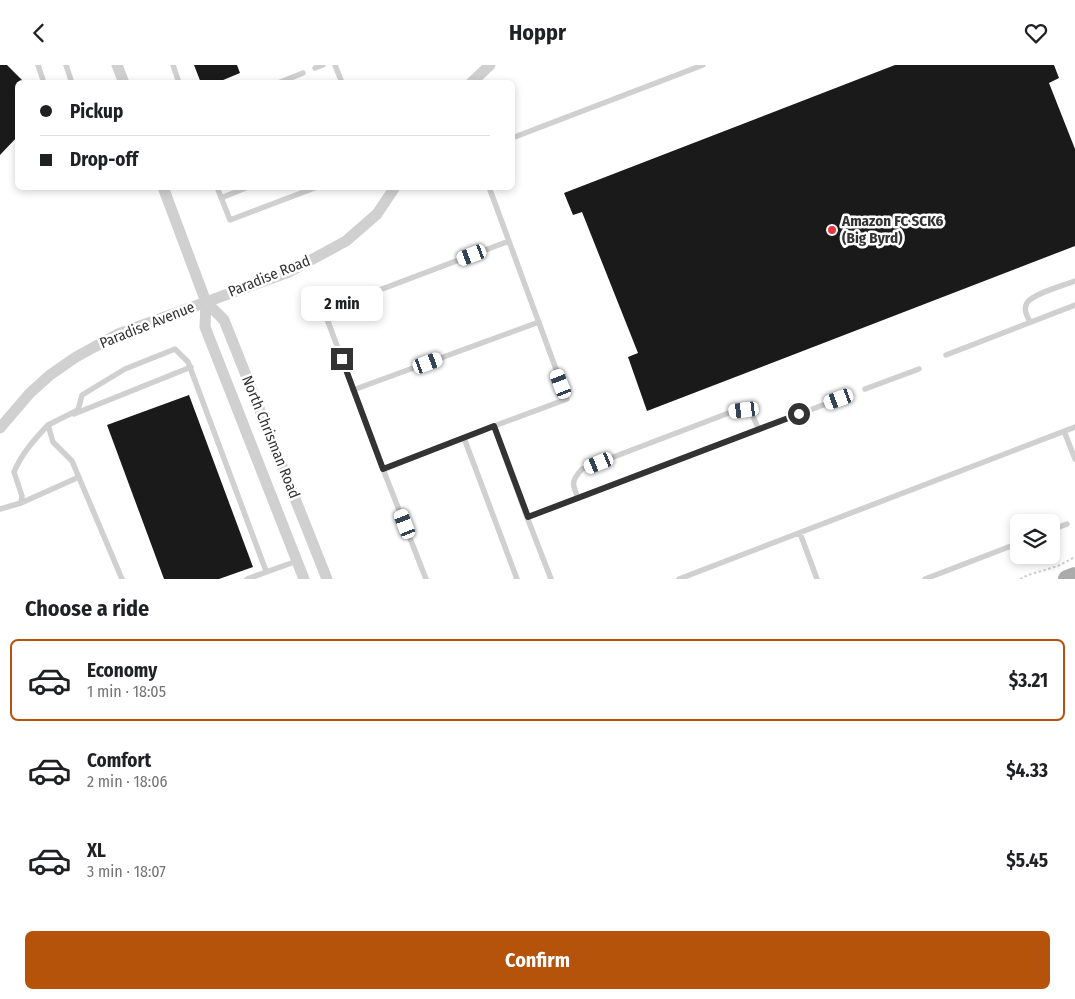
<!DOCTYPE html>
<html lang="en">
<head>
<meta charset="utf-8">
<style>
	:root { --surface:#fff; --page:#f6f6f6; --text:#202124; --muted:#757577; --line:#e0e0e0; --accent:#b45309 }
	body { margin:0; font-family:"Fira Sans Condensed",sans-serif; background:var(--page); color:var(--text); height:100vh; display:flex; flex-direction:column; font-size:19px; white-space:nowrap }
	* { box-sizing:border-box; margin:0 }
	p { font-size:16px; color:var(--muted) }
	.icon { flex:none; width:28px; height:28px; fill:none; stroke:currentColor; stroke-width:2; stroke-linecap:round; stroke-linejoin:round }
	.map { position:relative; height:514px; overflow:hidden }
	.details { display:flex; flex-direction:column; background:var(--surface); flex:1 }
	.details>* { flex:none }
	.hud { position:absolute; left:15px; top:15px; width:500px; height:110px; border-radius:8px; box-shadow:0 2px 8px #0003; display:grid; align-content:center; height:110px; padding:0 25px; background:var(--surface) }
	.buttons { position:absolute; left:1010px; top:449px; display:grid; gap:10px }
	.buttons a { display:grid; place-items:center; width:50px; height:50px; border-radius:8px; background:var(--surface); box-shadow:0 2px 8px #0003; font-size:25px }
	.end { position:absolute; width:22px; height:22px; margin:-11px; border:6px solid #333; background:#fff; box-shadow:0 0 0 2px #fff }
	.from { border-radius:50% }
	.bubble { position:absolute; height:35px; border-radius:8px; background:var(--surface); box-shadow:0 2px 8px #0003; font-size:16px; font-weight:700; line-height:35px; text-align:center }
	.car { position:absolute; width:15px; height:30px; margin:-15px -8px; border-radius:6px; box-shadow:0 0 4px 1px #0007; background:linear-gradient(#fff 24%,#345 0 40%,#fff 0 76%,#345 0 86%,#fff 0) }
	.hud b { display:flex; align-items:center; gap:18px; height:48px; font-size:19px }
	.hud b+b { border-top:1px solid var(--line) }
	.hud i { width:12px; height:12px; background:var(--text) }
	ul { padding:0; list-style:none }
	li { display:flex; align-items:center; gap:15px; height:82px; margin:0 10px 8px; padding:0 15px; border:2px solid transparent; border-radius:8px }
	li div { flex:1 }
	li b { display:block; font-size:19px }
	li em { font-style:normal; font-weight:700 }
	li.selected { border-color:var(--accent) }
	li>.icon { width:45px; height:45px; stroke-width:1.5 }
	h2 { padding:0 25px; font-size:22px; line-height:60px }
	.primary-button { display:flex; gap:10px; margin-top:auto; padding:10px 25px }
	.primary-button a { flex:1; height:58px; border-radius:8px; background:var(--accent); color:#fff; font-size:20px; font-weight:700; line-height:58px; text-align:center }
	header { display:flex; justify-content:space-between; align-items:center; height:65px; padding:0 25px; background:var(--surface); font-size:22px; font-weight:700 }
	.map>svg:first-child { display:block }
	.building { fill:#1a1a1a }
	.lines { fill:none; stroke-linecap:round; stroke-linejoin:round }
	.path { stroke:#cdcdcd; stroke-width:2; stroke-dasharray:2.5 2.5; stroke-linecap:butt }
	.lane { stroke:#d0d0d0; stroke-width:5.5 }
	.street { stroke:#d0d0d0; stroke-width:11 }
	.primary { stroke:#ababab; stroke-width:18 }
	.route { stroke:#333; stroke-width:6 }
	.poi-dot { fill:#e63946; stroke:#fff; stroke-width:2 }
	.labels { text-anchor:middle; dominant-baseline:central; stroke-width:5; stroke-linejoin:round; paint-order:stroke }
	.poi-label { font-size:15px; font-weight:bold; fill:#333; stroke:#fff; text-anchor:start }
	.street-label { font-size:15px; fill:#333; stroke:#fff }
</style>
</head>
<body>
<header><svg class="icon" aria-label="back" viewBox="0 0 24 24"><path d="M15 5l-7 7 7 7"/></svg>Hoppr<svg class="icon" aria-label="heart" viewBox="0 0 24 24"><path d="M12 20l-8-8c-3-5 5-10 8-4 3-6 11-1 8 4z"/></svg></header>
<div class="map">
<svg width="1075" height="514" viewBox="0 0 1075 514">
	<rect width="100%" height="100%" fill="#fff"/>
	<path class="building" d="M0,0H7L25,18H18V71L0,90Z
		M194,0H237L240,8L216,18H201Z
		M895,0H1054L1059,13L1049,18L1075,84V181L647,346L628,292L638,288L582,147L573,150L564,128Z
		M189,330L253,502L219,514H164L107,360Z"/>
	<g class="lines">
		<path class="path" d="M1020,514L1028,510L1058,501L1075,492"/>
		<path class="lane" d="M38,0L44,18
			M66,0L72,18
			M173,0L179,18
			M335,0L342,18
			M315,3L323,0
			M278,18L303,8
			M512,73L703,0
			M217,122L230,155L317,122
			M489,122L567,334L494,361L527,452
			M221,133L248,122
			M1030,257C1027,251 1023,244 1027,238C1032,229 1065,220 1075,216
			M946,290L1075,240
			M865,324L919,304
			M353,325L539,257
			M74,349L191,302
			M1064,366L1075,394
			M464,373L517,514
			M383,404L324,246L509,176
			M578,433C572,419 571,416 582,404L734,346L744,345L752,349L759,365
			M21,438L79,412
			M0,444L21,438L22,431L14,407C22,388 34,375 48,360
			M1051,465L1067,459
			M800,468L817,514
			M122,514L72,396L53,377L48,360L78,345L82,330L125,304L175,284L188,297L266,506
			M247,514L297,496
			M426,514L383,404L494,361
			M551,514L527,452L839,334
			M679,514L1075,362
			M925,514L1019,478"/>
		<path class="street" d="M117,0L124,18
			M471,18L490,0
			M163,122L206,237L205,262L304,514
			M206,237L224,255L327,514
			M0,363L30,328L50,310L76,292L118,269L289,207L346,176L377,149L395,122"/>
		<path class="primary" d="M1067,514L1075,511"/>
	</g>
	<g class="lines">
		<path class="route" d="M342,294L383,404L494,361L528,452L799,349"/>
	</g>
	<circle class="poi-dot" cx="832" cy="165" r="5"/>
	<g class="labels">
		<g class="poi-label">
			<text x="842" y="156">Amazon FC SCK6<tspan x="842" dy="17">(Big Byrd)</tspan></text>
		</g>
		<g class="street-label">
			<text transform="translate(269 211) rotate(-22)">Paradise Road</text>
			<text transform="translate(147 260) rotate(-22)">Paradise Avenue</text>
			<text transform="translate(271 372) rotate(68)">North Chrisman Road</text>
		</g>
	</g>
</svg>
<div class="buttons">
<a><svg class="icon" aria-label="layers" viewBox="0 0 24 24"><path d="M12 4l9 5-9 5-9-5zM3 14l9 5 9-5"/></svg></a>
</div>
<i class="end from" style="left:799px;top:349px"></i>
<i class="end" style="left:342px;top:294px"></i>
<div class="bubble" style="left:301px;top:221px;width:82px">2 min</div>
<i class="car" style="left:472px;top:190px;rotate:249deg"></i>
<i class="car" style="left:428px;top:298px;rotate:70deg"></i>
<i class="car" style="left:561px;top:319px;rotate:339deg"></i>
<i class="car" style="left:839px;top:334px;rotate:250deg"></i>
<i class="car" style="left:744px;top:345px;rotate:263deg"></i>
<i class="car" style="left:599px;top:398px;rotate:248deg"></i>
<i class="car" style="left:405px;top:459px;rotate:339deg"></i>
<div class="hud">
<b><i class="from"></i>Pickup</b>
<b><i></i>Drop-off</b>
</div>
</div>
<section class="details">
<h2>Choose a ride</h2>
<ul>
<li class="selected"><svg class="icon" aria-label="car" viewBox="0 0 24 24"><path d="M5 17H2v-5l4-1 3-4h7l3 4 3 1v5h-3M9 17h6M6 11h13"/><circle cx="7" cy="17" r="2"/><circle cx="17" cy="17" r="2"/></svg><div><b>Economy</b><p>1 min · 18:05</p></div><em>$3.21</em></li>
<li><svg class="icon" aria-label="car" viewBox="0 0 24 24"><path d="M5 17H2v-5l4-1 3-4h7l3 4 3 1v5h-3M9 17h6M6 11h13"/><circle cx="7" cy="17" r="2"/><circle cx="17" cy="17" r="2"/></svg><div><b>Comfort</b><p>2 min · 18:06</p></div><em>$4.33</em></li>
<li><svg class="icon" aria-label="car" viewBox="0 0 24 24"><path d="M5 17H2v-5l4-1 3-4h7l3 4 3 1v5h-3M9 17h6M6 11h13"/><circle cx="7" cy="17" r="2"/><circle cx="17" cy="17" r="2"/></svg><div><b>XL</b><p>3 min · 18:07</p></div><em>$5.45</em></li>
</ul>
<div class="primary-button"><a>Confirm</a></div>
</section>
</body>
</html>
